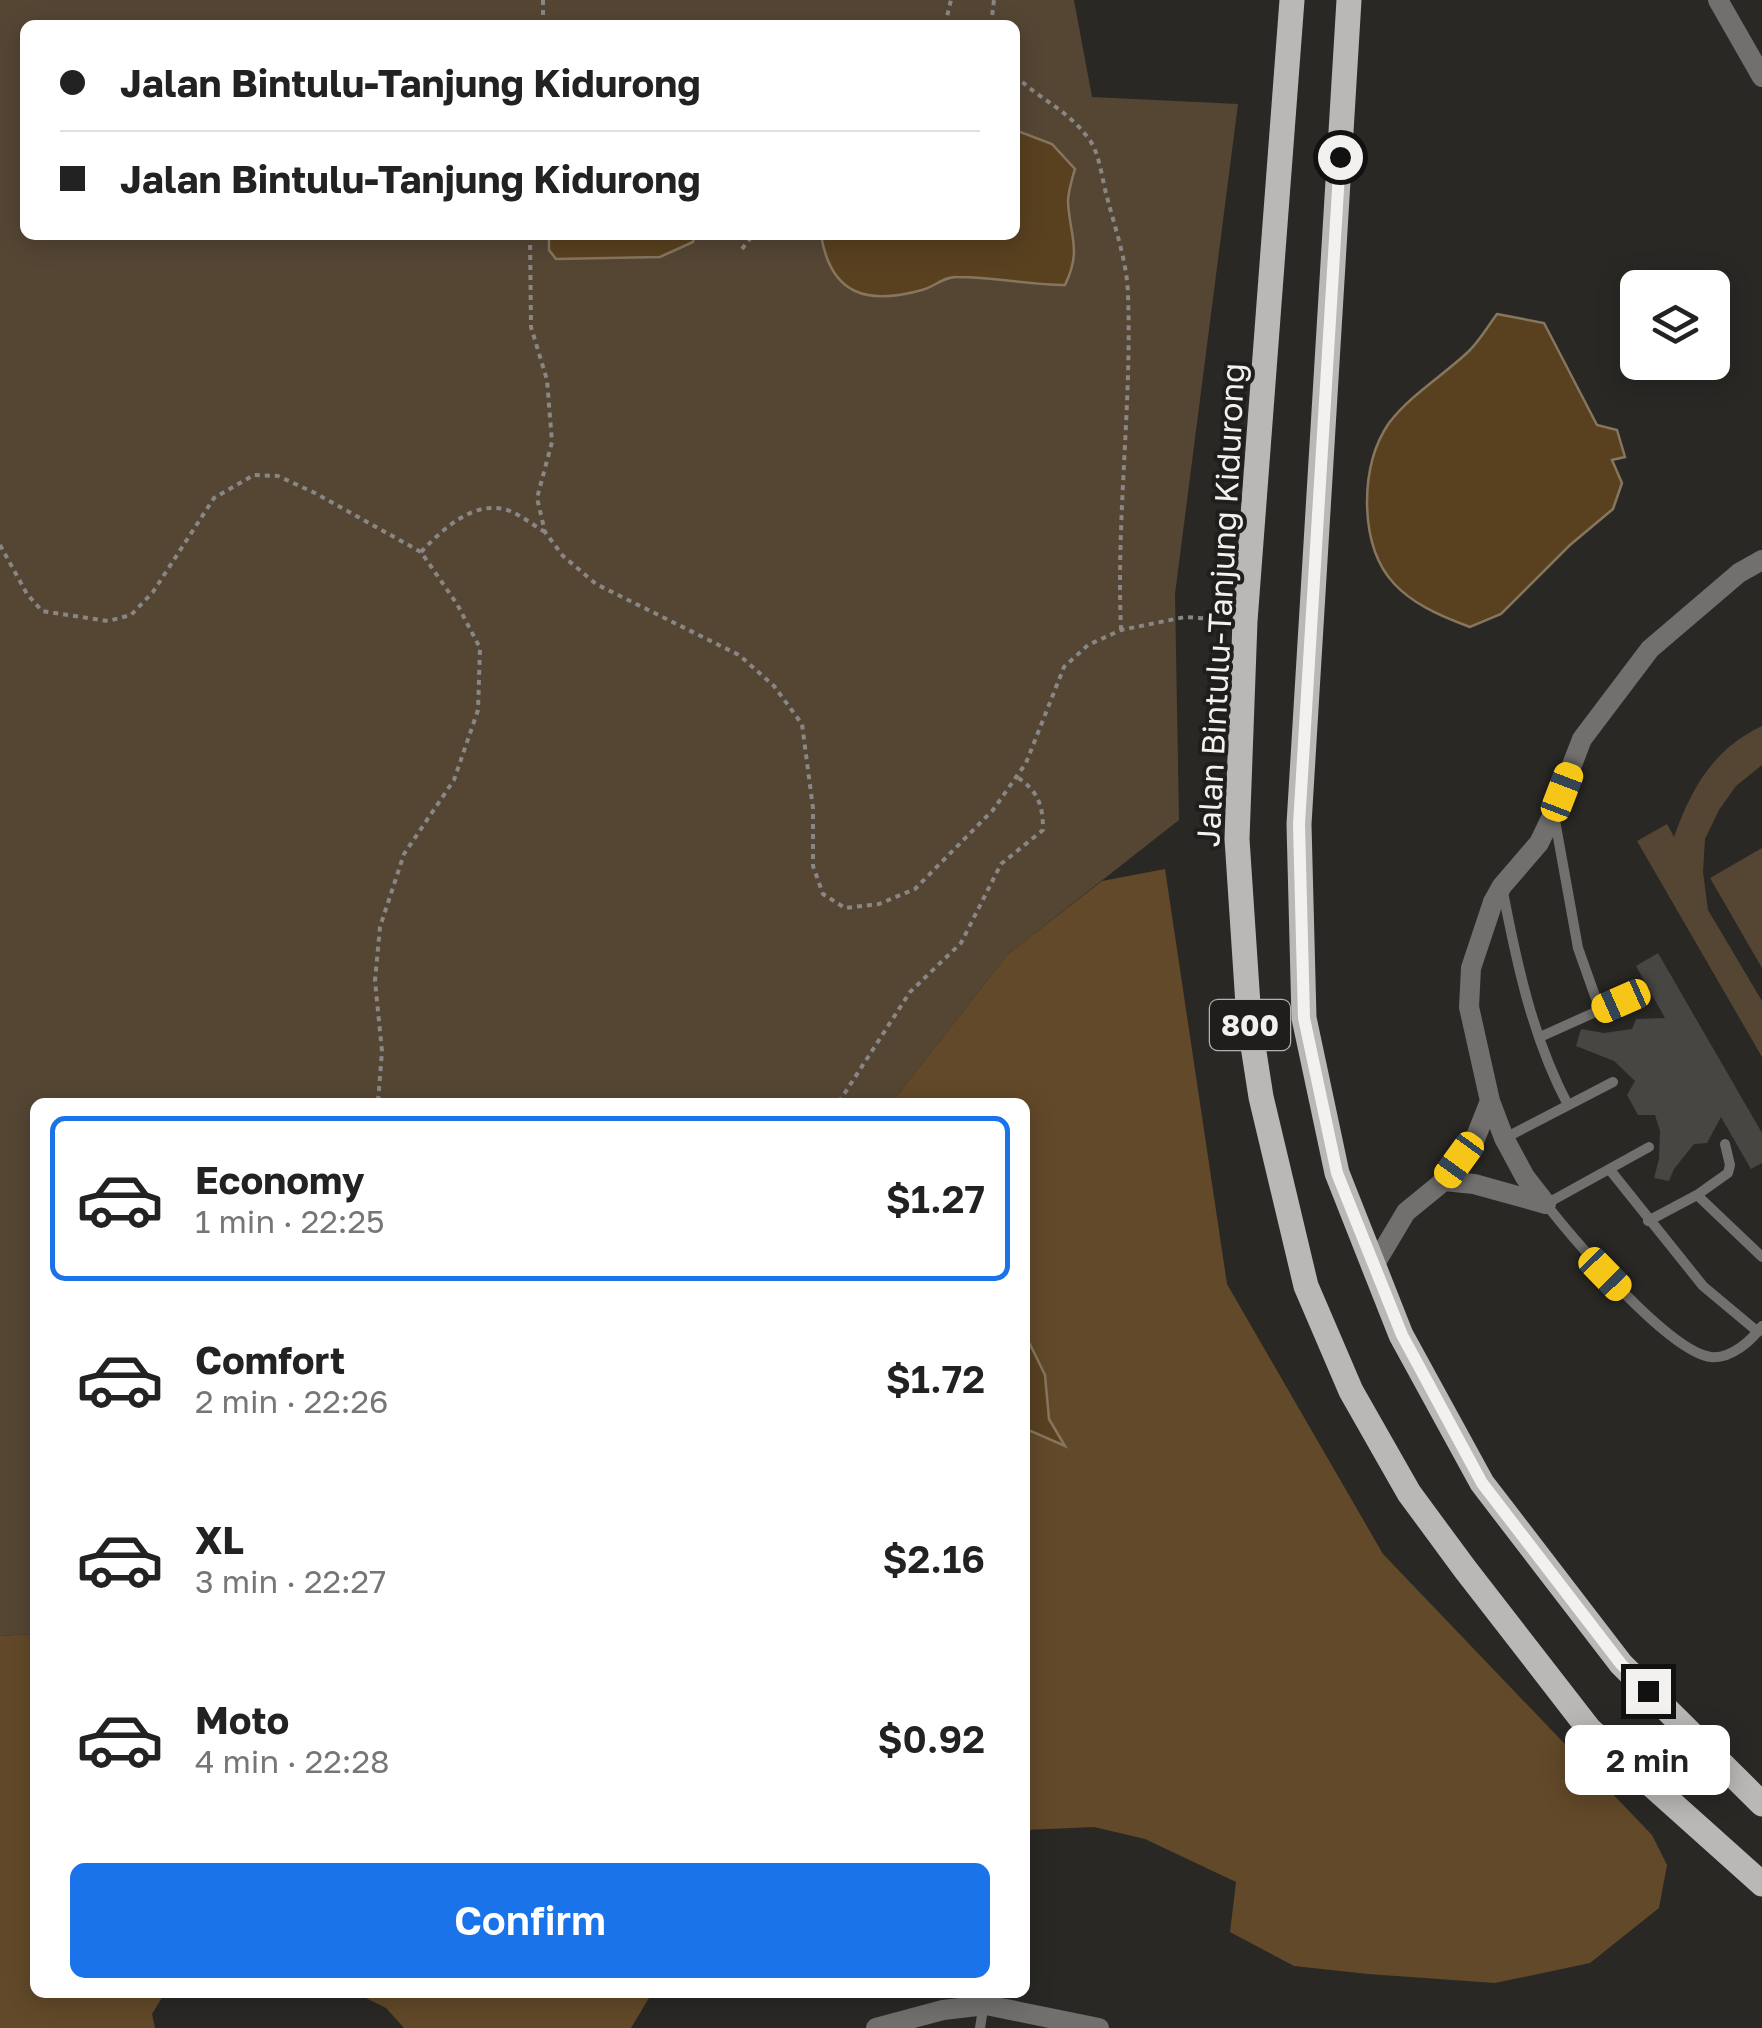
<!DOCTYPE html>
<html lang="en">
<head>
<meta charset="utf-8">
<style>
	:root { --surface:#fff; --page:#f6f6f6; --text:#222; --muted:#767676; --line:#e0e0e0; --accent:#1a73e8 }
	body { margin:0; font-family:"Golos Text",sans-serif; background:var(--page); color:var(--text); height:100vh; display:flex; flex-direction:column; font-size:38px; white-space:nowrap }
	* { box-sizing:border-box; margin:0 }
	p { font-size:32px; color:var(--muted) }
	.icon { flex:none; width:55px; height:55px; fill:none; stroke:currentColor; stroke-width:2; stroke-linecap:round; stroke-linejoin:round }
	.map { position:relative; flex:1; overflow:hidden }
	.sheet { position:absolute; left:30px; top:1098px; width:1000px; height:900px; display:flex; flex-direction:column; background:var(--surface); border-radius:15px; box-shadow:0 5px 25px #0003 }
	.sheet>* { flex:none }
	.hud { position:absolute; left:20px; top:20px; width:1000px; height:220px; border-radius:15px; box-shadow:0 5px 25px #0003; display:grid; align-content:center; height:220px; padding:0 40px; background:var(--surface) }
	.controls { position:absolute; left:1620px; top:270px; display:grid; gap:20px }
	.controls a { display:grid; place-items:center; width:110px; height:110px; border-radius:15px; background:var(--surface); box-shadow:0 5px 25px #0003; font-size:50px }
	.end { position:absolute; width:45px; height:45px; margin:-22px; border:12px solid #f2f1ef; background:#111; box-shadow:0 0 0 5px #111 }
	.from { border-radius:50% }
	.bubble { position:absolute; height:70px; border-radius:15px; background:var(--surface); box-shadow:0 5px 25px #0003; font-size:32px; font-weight:600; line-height:70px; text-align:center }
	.car { position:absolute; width:30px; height:60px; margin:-30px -15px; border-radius:12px; box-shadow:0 0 8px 2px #0007; background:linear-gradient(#f5c518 24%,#345 0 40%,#f5c518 0 76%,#345 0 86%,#f5c518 0) }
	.hud b { display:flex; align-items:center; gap:35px; height:95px; font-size:38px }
	.hud b+b { border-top:2px solid var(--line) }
	.hud i { width:25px; height:25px; background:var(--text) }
	ul { padding:18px 0 0; list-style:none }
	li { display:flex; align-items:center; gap:30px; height:165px; margin:0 20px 15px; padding:0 20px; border:5px solid transparent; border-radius:15px }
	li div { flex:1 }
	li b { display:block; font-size:38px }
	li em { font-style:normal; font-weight:600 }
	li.selected { border-color:var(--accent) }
	li>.icon { width:90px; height:90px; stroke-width:1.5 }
	.primary-button { display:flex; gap:20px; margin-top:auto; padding:20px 40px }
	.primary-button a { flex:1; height:115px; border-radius:15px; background:var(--accent); color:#fff; font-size:40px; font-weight:600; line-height:115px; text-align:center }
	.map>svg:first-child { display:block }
	.green { fill:#554634; fill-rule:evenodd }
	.forest { fill:#624929 }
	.water { fill:#594120; stroke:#87765e; stroke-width:2.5 }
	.building { fill:#474643 }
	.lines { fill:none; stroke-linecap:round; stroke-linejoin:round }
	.path { stroke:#888785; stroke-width:4; stroke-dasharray:5 5; stroke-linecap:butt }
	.lane { stroke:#71706f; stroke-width:10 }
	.street { stroke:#71706f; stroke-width:20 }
	.primary { stroke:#bab8b6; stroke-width:25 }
	.route { stroke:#f2f1ef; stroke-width:12 }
	.labels { text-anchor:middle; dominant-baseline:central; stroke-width:8; stroke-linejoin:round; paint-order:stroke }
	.shield { fill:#201e1c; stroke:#b3b2b0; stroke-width:2.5 }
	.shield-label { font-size:30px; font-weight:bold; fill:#f2f1ef }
	.street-label { font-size:32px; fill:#f2f1ef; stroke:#201e1c }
</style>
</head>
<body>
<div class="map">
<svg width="1762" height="2028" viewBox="0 0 1762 2028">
	<rect width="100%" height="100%" fill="#292825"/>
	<path class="green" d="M0,0H1074L1092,97L1238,104L1175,594L1179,820L1008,954L892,1102H35V1609L32,1634L0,1636ZM25,25H1015V235H25Z
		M1762,726V765L1736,786L1719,810L1705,839L1703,872L1708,910L1762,1001V1057L1637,841L1667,824L1674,837C1691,789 1713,749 1762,726Z
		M1762,848V968L1710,878Z"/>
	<path class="forest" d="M1165,869L1227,1284L1383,1554L1652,1835L1667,1865L1659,1908L1590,1963L1495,1983L1368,1974L1294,1966L1230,1932L1236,1882L1145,1839L1094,1827L1025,1830V1102H892L1008,954L1102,881Z
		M35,1609V1992L165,1993L152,2014L155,2028H0V1636L32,1634Z
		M356,1993H652L631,2028H404L386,2008Z"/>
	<path class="water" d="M1015,130L1052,144L1075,169C1072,179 1068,192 1068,202C1070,237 1082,250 1065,285C1029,285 994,277 957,277C945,276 934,287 922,290C868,305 831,296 821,235H1015Z
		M549,235H695L693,242L660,257L556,259L549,250Z
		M1497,314L1544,323L1597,425L1617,430L1625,457L1612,460L1622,483L1613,509L1570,545L1501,614L1470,627C1404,603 1368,577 1367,503C1367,474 1373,446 1389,423C1410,395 1444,375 1469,351C1480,340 1488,326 1497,314Z
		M1025,1334L1045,1375L1049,1419L1065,1446L1031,1431L1025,1433Z"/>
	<path class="building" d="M1658,953L1762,1133V1163L1751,1169L1721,1117L1707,1143L1694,1144L1674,1169L1669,1181L1654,1178L1659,1159L1660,1131L1655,1115H1638L1627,1095L1635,1081L1614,1061L1576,1046L1581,1029L1604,1033L1632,1029L1636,1019L1665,1018L1636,966Z"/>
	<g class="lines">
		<path class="path" d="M543,0V25
			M945,25L951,0
			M991,25L994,0
			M1015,75C1041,101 1066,108 1089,139C1100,154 1102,180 1107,197C1115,228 1127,262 1128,294C1132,406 1116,518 1121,629
			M530,235L531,327L547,380L552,442L537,498L545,532L563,556L596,584L739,655L774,686L802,724L813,808V866L823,894L845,908L879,904L915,889L993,810L1026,763L1064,667L1088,645L1121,630L1185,617L1225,620
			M742,249L753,235
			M0,545L27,594L42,611L108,621L131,615L153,592L214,498L254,475L278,476L315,493L421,552L457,604L480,648L478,710L454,780L404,854L380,927L375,981L382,1051L378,1102
			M421,552C443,529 475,498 510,511C522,516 533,525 545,532
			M839,1102L910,992L961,943L1001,864L1043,830C1043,805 1038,791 1017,777"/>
		<path class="lane" d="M1503,892C1517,965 1533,1039 1568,1105
			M1600,1010L1642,991
			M1540,1037L1600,1010L1578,948L1554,815
			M1505,1138L1613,1082
			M1649,1147L1546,1204C1572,1238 1669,1352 1711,1357C1731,1359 1751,1341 1762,1326
			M1610,1170L1703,1286L1758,1332
			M1697,1195L1728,1173L1730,1165L1725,1144
			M1648,1221L1697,1195L1762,1257
			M980,2028L982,2015"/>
		<path class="street" d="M1718,0L1762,77
			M1444,1181L1474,1184L1546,1204
			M1546,1204L1525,1177L1504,1138L1490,1101L1469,1007L1471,968L1493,902L1502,886L1539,843L1553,814L1582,739L1650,649L1739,573L1762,560
			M1375,1264L1406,1212L1444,1181L1475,1139L1490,1101
			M876,2028L943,2010L986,2005L1099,2028"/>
		<path class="primary" d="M1292,0L1245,621L1237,839L1249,1020L1261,1097L1306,1286L1351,1391L1409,1493L1465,1569L1589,1729L1762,1884
			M1349,0L1299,824L1304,1018L1337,1173L1401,1335L1482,1483L1621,1664L1762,1804"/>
	</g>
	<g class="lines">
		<path class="route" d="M1340,157L1299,824L1304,1018L1337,1173L1402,1335L1482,1483L1621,1664L1648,1691"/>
	</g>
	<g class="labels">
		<rect class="shield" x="1210" y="1000" width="80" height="50" rx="8"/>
		<g class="shield-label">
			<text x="1250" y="1025">800</text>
		</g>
		<g class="street-label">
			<text transform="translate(1220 605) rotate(-87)">Jalan Bintulu-Tanjung Kidurong</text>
		</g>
	</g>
</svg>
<div class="controls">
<a><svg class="icon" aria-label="layers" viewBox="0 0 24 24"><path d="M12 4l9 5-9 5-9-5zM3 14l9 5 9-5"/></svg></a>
</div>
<i class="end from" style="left:1340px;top:157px"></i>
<i class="end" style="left:1648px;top:1691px"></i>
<div class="bubble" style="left:1565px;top:1725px;width:165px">2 min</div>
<i class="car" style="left:1562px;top:792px;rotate:21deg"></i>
<i class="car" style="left:1621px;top:1001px;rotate:246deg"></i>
<i class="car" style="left:1459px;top:1160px;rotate:216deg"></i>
<i class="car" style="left:1605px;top:1274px;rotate:136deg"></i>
<div class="hud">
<b><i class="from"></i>Jalan Bintulu-Tanjung Kidurong</b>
<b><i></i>Jalan Bintulu-Tanjung Kidurong</b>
</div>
<section class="sheet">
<ul>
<li class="selected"><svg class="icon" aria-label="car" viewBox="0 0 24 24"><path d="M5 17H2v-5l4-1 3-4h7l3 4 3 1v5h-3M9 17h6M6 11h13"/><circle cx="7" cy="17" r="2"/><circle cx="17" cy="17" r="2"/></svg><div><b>Economy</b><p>1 min · 22:25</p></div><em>$1.27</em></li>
<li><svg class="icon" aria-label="car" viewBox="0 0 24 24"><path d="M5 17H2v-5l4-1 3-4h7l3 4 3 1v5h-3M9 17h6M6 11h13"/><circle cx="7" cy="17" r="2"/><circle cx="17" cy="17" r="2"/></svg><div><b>Comfort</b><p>2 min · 22:26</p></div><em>$1.72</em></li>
<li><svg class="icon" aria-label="car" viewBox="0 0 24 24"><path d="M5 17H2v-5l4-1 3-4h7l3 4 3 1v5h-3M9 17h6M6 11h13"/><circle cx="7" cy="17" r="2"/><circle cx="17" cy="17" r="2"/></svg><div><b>XL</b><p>3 min · 22:27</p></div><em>$2.16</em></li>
<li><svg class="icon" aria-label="car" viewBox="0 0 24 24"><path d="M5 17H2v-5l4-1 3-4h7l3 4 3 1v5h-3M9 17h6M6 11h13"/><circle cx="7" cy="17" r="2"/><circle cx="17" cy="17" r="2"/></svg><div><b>Moto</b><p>4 min · 22:28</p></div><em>$0.92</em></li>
</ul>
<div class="primary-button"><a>Confirm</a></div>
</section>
</div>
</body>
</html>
